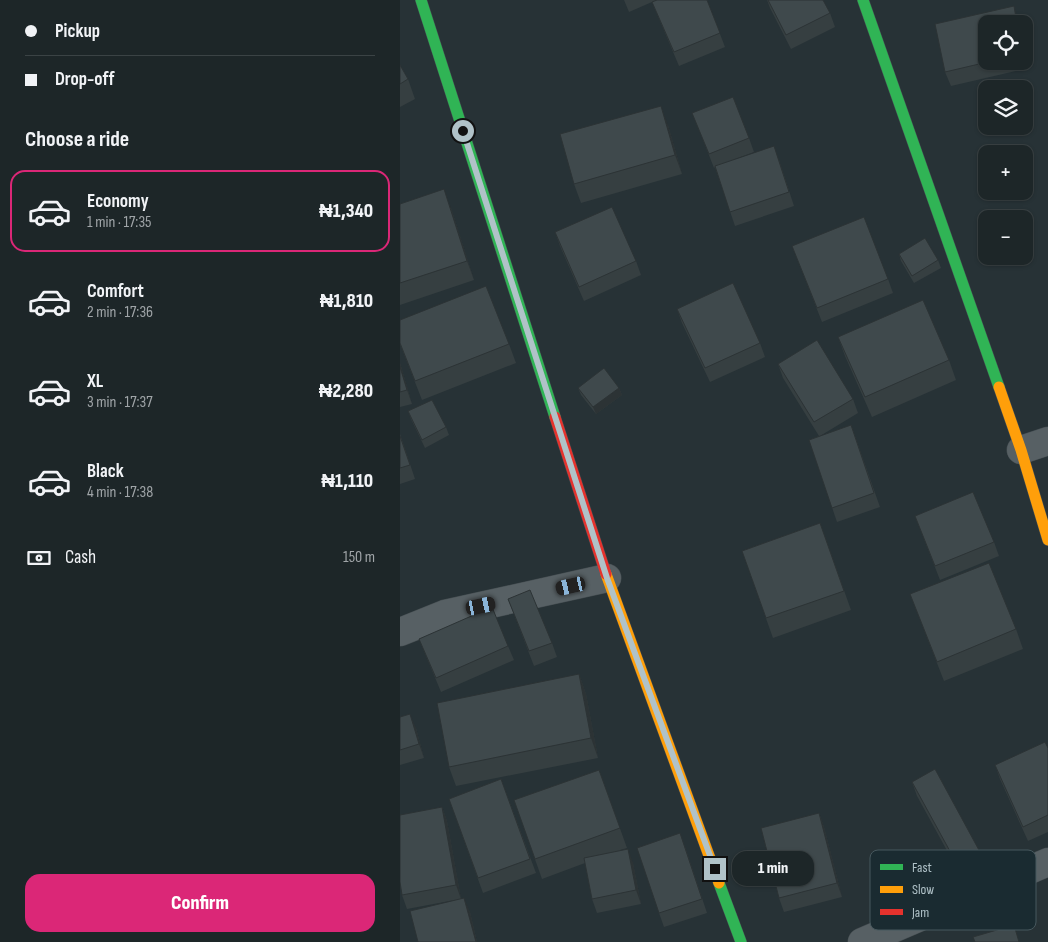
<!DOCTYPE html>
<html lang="en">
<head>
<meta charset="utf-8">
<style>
	:root { --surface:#1d2628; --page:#252e30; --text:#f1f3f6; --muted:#a0a5a8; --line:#3b4345; --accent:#db2777 }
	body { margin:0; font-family:"Sofia Sans Condensed",sans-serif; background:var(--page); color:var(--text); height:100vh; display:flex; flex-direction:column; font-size:19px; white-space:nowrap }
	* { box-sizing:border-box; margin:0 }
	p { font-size:16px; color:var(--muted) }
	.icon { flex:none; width:28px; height:28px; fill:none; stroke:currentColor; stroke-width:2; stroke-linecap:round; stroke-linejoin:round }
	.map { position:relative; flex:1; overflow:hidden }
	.side { display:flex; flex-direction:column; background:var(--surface); width:400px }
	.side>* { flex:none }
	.top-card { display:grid; align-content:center; height:110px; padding:0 25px; background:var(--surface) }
	.buttons { position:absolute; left:578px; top:15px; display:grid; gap:10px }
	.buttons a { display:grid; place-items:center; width:55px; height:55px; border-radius:10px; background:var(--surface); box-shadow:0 1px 4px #0004,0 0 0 1px var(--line); font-size:25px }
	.end { position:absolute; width:22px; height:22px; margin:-11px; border:6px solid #b0c2c8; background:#111; box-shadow:0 0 0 2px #111 }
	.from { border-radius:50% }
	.bubble { position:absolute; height:35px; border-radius:15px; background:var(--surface); box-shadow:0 1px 4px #0004,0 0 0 1px var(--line); font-size:16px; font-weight:800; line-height:35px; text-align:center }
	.car { position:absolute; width:15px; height:30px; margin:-15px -8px; border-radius:6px; box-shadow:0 0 4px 1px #0007; background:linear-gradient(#222 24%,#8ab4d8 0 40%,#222 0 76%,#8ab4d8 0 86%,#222 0) }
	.top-card b { display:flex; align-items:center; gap:18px; height:48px; font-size:19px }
	.top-card b+b { border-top:1px solid var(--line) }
	.top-card i { width:12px; height:12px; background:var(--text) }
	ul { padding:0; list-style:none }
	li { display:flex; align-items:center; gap:15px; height:82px; margin:0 10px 8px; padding:0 15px; border:2px solid transparent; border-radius:15px }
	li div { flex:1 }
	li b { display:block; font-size:19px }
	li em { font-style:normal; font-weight:800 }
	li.on { border-color:var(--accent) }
	li>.icon { width:45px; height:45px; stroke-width:1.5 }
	h2 { padding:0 25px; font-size:22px; line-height:60px }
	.pay { display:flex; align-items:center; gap:12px; height:55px; padding:0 25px; font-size:19px }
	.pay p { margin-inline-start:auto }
	.primary-button { display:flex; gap:10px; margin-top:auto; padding:10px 25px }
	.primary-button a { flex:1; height:58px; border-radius:15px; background:var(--accent); color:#fff; font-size:20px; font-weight:800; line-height:58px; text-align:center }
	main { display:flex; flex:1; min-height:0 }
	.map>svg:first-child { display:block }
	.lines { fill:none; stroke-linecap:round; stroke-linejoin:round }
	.street-casing { stroke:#454d51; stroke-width:29 }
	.fast-casing { stroke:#454d51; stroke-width:12 }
	.slow-casing { stroke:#454d51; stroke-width:12 }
	.jam-casing { stroke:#454d51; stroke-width:12 }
	.street { stroke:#576064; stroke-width:28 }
	.fast { stroke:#30b455; stroke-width:11 }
	.slow { stroke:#ff9f0a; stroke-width:11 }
	.jam { stroke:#e5322d; stroke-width:11 }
	.wall { fill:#363f41 }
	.shaded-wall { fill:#2c3335 }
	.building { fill:#3f494c; stroke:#2c3335 }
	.route { stroke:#b0c2c8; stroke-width:6 }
	.key { fill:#1a2b31; stroke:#47585e; stroke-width:1 }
	.key-label { font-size:14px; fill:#b0c2c8 }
</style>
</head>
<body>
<main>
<section class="side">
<div class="top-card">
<b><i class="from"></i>Pickup</b>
<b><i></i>Drop-off</b>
</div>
<h2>Choose a ride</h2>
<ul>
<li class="on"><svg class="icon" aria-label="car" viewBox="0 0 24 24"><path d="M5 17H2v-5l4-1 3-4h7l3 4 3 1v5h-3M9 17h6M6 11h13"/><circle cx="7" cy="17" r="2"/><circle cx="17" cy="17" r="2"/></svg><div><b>Economy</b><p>1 min · 17:35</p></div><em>₦1,340</em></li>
<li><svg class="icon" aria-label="car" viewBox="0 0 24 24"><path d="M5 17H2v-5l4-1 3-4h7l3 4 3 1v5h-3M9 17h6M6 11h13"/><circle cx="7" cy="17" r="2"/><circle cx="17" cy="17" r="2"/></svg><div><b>Comfort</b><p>2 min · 17:36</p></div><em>₦1,810</em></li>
<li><svg class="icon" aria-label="car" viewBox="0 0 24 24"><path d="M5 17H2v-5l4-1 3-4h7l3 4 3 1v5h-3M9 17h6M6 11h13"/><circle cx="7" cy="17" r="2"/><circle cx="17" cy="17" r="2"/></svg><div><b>XL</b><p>3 min · 17:37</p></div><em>₦2,280</em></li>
<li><svg class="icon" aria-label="car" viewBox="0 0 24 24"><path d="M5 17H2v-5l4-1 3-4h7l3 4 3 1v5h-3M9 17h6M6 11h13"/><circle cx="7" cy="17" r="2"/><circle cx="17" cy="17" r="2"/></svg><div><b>Black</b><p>4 min · 17:38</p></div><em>₦1,110</em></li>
</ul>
<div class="pay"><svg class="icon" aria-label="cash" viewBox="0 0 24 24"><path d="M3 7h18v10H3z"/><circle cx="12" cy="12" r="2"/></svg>Cash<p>150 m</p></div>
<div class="primary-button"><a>Confirm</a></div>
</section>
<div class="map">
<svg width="648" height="942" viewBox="0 0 648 942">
	<rect width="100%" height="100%" fill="#273236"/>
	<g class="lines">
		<defs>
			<path id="street" d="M621,450L648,441
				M0,632L45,614L207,578
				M462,942L648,862"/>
			<path id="fast" d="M21,0L155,417
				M463,0L599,387
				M319,883L341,942"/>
			<path id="slow" d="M599,387L621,450L648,540
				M206,574L319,883"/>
			<path id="jam" d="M155,417L206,574"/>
		</defs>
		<use href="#street" class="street-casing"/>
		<use href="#fast" class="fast-casing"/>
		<use href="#slow" class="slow-casing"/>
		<use href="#jam" class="jam-casing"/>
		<use href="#street" class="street"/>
		<use href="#fast" class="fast"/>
		<use href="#slow" class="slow"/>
		<use href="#jam" class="jam"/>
	</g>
	<path class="wall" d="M224,0H307L325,47L279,66L252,2L229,12Z
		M367,0L430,13L435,27L391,49L370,8Z
		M619,21L586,61H624V43L629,68L551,86L545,72Z
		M0,65L8,79L15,99L0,107Z
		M268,125L282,174L181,203L174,184Z
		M298,127L349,138L354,152L333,160H379L394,206L335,226L315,167L314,168Z
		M0,204L51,208L74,280L0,305Z
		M155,232L236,261L241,275L184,301L160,246Z
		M392,246L488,279L493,293L422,322Z
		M499,254L538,260L541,268L514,283L501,261Z
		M277,309L360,343L365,357L310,382L282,323Z
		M0,320L109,344L116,363L22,400L0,344Z
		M438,337L549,360L556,380L472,417L445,356Z
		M0,363L12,404L0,407Z
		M378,364L453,399L458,413L420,436L451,425L480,507L437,522L409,440L419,436L383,378Z
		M178,388H219L222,395L196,414L181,395Z
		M8,411L46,427L49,435L25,448L11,419Z
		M0,434L15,479L0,484Z
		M515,516L594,542L599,556L540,580Z
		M420,523L451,610L373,638L342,551Z
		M510,594L616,629L623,649L544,681Z
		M108,599L152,643L157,657L134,666Z
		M19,639L108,646L114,660L41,692Z
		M179,674L186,694L198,758L56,786L49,767Z
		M0,717L16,728L24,758L0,765Z
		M648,748V832L628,841L600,779L595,765Z
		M199,770L227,848L220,850L233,863L241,904L197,913L192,899L185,863L142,879L114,800Z
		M101,779L136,873L83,893L49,799Z
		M512,782L580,852L585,866L562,878L517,796Z
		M42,807L47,821L61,899L70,912L77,942H18L55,900L7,909L2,895Z
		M419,813L424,827L442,897L384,912L379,898Z
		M285,847L307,913L264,927L259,913Z"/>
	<path class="shaded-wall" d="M614,6L620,24H617Z
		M624,43L629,68L624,54Z
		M261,106L268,125L282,174L275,155Z
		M44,189L51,208L74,280L67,261Z
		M0,363L12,404L7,390L0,367Z
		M219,388L222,395L196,414L193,407Z
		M179,674L186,694L198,758L191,738Z
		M10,714L16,728L24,758L19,744Z
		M42,807L47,821L61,899L56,885Z
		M419,813L424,827L442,897L437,883Z
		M228,849L233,863L241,904L236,890Z
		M64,898L70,912L77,942H76Z"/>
	<path class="building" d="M257,0H307L320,33L274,52L252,2Z
		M368,0H423L430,13L386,35Z
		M614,6L617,24H586V61H592L545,72L535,24Z
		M0,65L8,79L0,84Z
		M333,97L349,138L309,154L292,113Z
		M261,106L275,155L174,184L160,134Z
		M374,146L389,192L330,212L315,166Z
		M44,189L67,261L0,283V204Z
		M212,207L236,261L179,287L155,232Z
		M464,217L488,279L417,308L392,246Z
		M525,238L538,260L512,276L499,254Z
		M333,283L360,343L305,368L277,309Z
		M86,286L109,344L15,381L0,343V320Z
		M523,300L549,360L465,397L438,337Z
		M417,340L453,399L414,422L378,364Z
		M0,367L7,390L0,392Z
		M204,368L219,388L193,407L178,388Z
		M32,400L46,427L22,440L8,411Z
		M451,425L474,493L432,508L409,440Z
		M0,436L10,465L0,468Z
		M573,492L594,542L535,566L515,516Z
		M420,523L444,591L366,618L342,551Z
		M589,563L616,629L537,662L510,594Z
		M130,590L152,643L129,651L108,599Z
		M92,607L108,646L36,678L19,639Z
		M179,674L191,738L49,767L37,703Z
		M10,714L19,744L0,750V717Z
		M645,742L648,748V815L623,827L595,765Z
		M535,769L580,852L557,864L512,782Z
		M199,770L220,828L135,859L114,800Z
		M101,779L130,859L78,878L49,799Z
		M42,807L56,885L2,895L0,882V815Z
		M419,813L437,883L379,898L361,828Z
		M280,833L302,899L259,913L237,848Z
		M228,849L236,890L192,899L184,858Z
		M64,898L76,942H18L10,911Z
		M614,925L619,942H575L573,937Z"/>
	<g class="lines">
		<path class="route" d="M63,131L207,578L315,869"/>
	</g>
	<rect x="470" y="850" width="166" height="80" rx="8" class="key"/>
	<rect x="480" y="864" width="23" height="6" fill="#30b455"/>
	<rect x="480" y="886" width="23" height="7" fill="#ff9f0a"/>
	<rect x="480" y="909" width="23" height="6" fill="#e5322d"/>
	<g class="key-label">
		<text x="512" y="872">Fast</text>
		<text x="512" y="894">Slow</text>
		<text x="512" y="917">Jam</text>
	</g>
</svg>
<div class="buttons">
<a><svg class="icon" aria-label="locate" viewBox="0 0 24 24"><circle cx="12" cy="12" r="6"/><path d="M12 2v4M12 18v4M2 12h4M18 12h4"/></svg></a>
<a><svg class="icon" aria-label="layers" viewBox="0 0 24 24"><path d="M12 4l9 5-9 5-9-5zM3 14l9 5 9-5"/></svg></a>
<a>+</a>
<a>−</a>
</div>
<i class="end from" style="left:63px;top:131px"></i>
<i class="end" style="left:315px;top:869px"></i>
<div class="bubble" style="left:332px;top:851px;width:82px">1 min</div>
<i class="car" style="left:171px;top:586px;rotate:257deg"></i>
<i class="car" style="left:81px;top:606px;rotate:78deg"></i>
</div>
</main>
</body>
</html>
